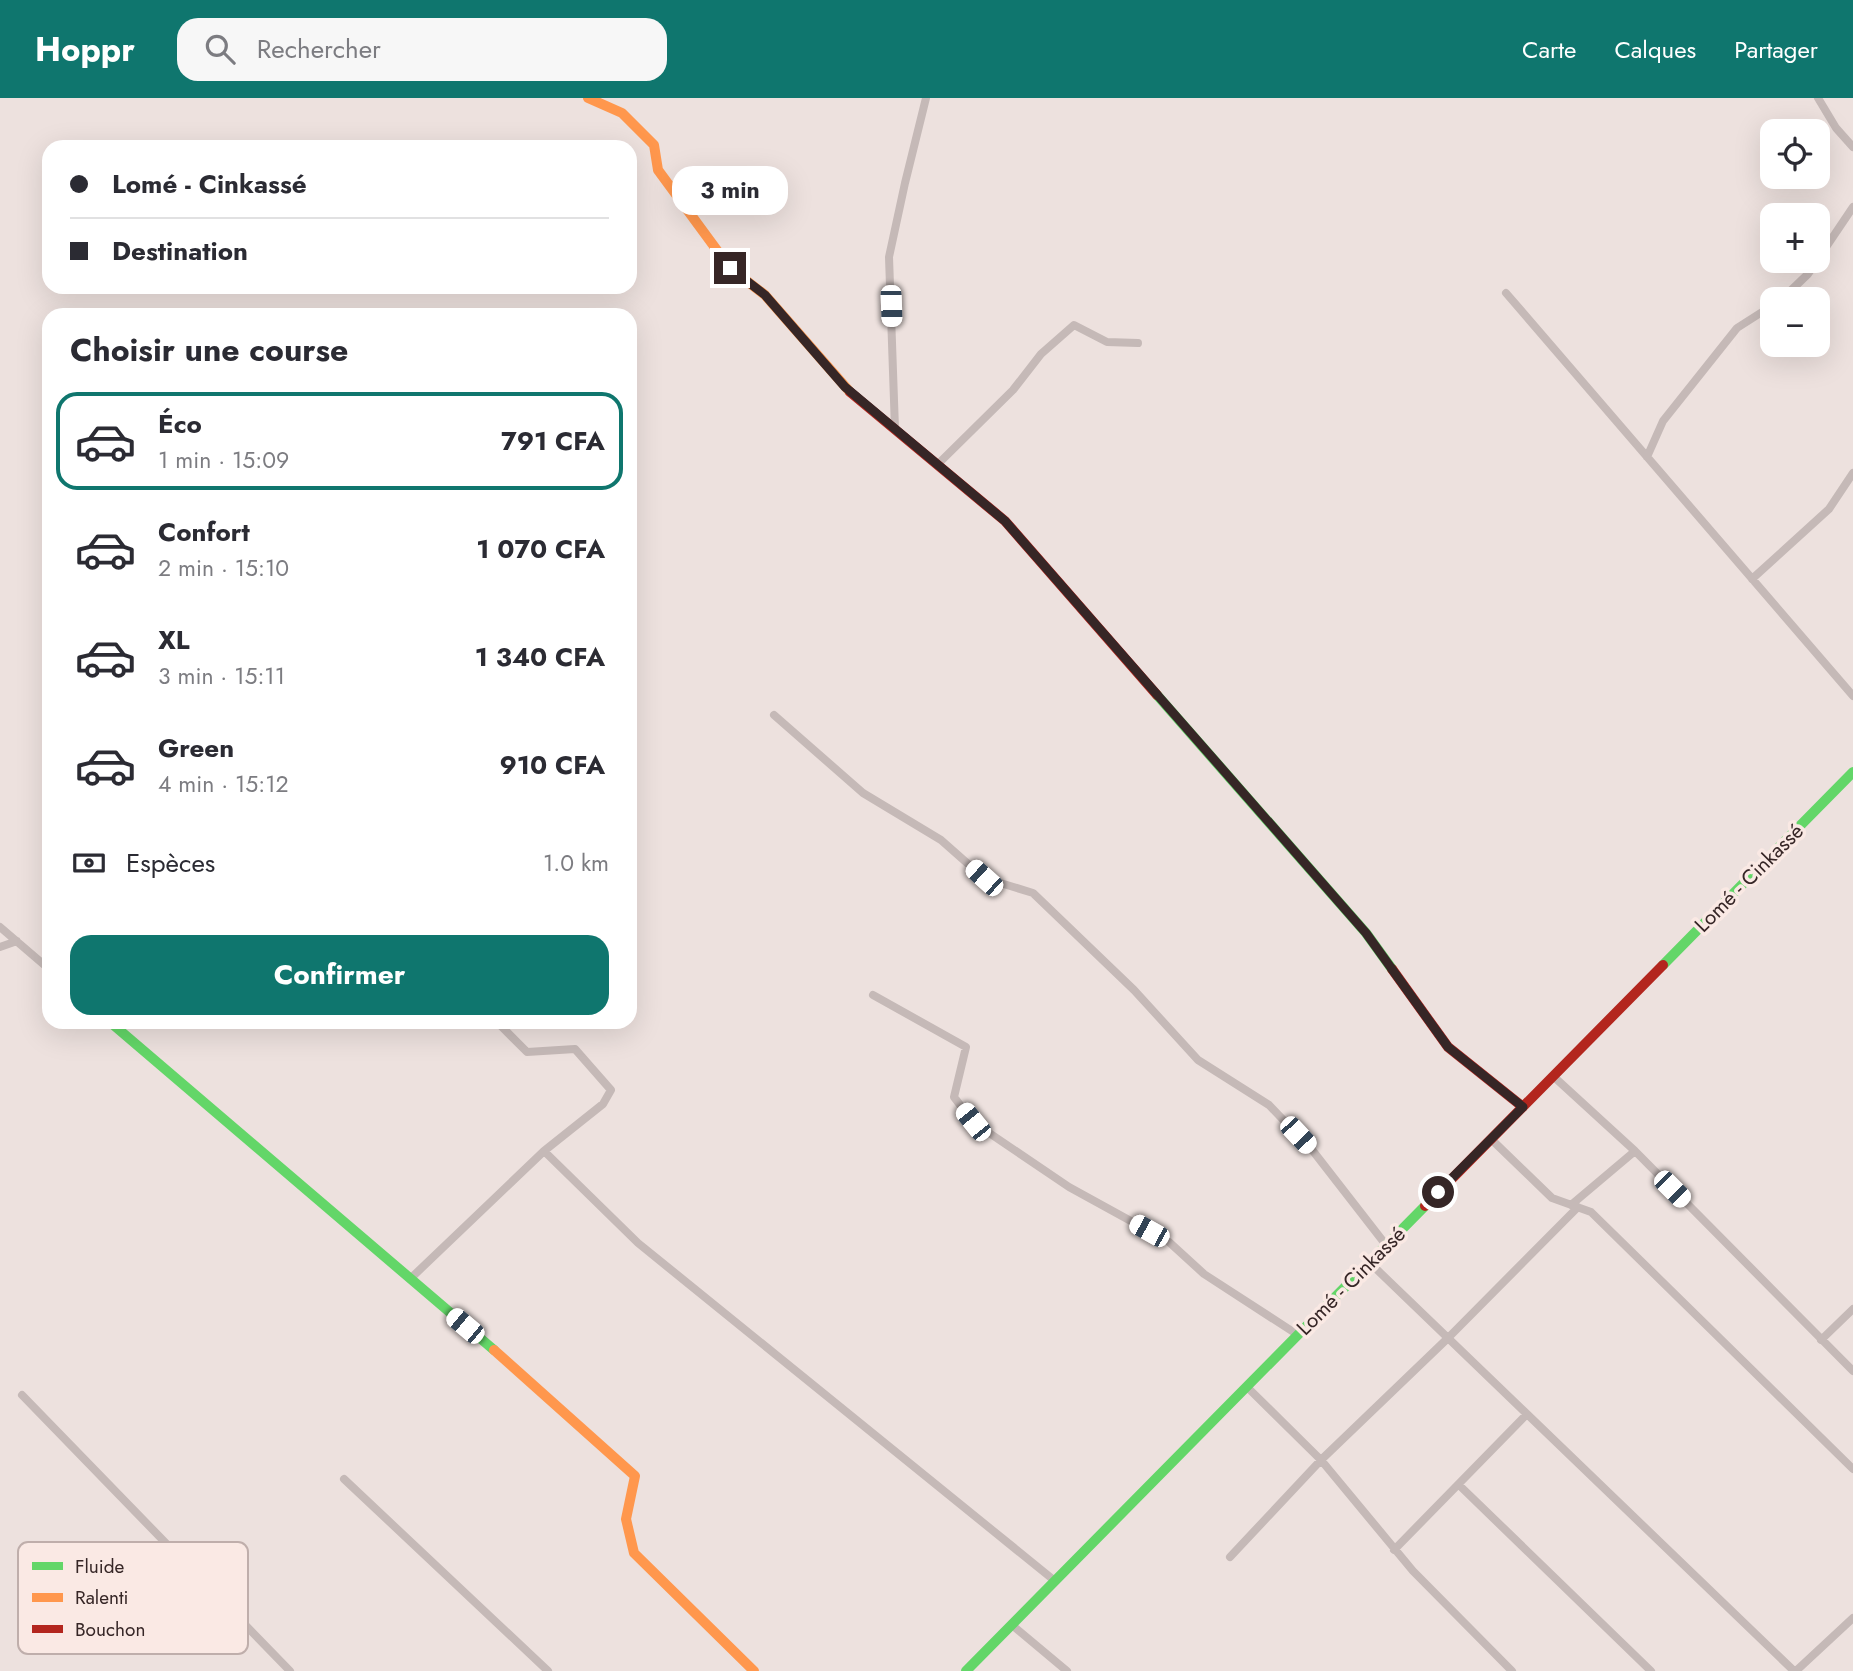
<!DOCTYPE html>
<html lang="fr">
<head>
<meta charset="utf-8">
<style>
	:root { --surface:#fff; --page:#f7f7f7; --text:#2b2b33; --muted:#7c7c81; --line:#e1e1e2; --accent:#0f766e }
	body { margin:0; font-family:Jost,sans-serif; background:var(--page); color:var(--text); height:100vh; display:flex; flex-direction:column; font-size:26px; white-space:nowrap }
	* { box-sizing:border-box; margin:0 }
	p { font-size:23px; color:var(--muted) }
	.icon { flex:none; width:38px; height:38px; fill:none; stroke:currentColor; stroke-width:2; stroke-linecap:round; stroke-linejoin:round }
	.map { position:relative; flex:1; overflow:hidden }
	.side { position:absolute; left:42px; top:210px; width:595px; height:721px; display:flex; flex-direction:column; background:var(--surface); border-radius:21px; box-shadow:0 7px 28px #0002 }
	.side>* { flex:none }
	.banner { position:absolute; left:42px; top:42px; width:595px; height:154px; border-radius:21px; box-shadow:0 7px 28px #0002; display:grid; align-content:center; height:154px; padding:0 28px; background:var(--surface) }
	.fabs { position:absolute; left:1760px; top:21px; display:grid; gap:14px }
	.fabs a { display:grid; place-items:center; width:70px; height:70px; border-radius:14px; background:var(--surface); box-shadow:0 7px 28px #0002; font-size:35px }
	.end { position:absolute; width:32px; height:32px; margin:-16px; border:9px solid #362626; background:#fff; box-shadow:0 0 0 4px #fff }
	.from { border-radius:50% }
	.bubble { position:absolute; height:49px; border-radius:21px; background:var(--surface); box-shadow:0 7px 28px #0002; font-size:23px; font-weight:700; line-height:49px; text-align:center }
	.car { position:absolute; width:21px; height:42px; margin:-21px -10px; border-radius:9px; box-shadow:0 0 5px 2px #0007; background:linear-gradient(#fff 24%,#345 0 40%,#fff 0 76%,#345 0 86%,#fff 0) }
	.banner b { display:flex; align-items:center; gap:24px; height:66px; font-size:26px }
	.banner b+b { border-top:2px solid var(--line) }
	.banner i { width:18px; height:18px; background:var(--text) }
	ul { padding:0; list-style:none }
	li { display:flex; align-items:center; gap:21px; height:98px; margin:0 14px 10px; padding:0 14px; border:4px solid transparent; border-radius:21px }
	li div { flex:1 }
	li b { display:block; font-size:26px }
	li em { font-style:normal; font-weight:700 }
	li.current { border-color:var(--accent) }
	li>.icon { width:63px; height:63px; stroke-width:1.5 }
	h2 { padding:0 28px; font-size:32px; line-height:84px }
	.pay { display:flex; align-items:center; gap:18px; height:77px; padding:0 28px; font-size:26px }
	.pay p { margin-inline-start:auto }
	.action { display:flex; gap:14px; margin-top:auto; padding:14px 28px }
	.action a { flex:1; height:80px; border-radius:21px; background:var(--accent); color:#fff; font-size:28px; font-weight:700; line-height:80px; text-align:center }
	header { display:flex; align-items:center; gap:42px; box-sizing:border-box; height:98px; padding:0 35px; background:var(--accent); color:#fff }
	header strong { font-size:33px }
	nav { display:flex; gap:38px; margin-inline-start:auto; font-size:24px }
	.search { width:490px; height:63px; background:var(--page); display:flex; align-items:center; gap:18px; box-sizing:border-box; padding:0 24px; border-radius:21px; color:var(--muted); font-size:26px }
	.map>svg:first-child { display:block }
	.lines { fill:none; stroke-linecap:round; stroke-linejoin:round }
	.street { stroke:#c5b9b7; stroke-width:8 }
	.fast { stroke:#63d668; stroke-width:10 }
	.slow { stroke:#ff974d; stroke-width:10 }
	.jam { stroke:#b3261e; stroke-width:10 }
	.route { stroke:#362626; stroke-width:9 }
	.labels { text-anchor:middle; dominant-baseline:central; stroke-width:7; stroke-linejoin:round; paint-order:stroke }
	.street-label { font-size:21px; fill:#362626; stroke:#fae9e4 }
	.key { fill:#fae9e4; stroke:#bfaeab; stroke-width:2 }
	.key-label { font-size:19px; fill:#362626 }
</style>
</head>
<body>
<header>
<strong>Hoppr</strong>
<div class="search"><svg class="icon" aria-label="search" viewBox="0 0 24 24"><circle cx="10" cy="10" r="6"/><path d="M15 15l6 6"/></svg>Rechercher</div>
<nav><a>Carte</a><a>Calques</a><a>Partager</a></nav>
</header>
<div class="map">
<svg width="1853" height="1573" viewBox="0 0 1853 1573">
	<rect width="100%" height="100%" fill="#ede1de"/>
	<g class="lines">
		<path class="street" d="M1818,0L1836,30L1853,49
			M1818,161L1853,109
			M1506,195L1853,598
			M1782,201L1808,176L1817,163
			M895,331L889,159L905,85L926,0
			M1647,359L1663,323L1737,230L1773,207
			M938,366L1013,292L1041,256L1074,227L1107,244L1138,245
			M1752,481L1829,411L1853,375
			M774,617L863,695L941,742L984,780L1033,795L1134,892L1198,962L1269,1007L1313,1053L1386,1147
			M0,829L49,871
			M0,849L17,843
			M873,897L966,949L954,999L973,1024L1069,1089L1169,1144L1204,1176L1298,1237
			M497,924L527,954L575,951L611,992L603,1006L544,1053L638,1145L1055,1483
			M1553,978L1635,1053L1853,1273
			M1491,1041L1552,1100L1591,1114L1853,1371
			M1571,1107L1635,1053
			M1369,1164L1794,1573
			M410,1181L544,1053
			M1821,1242L1853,1211
			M1247,1289L1321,1362L1413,1473L1512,1573
			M22,1297L290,1573
			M344,1381L548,1573
			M1459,1387L1651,1573
			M1394,1452L1527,1316
			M1230,1459L1321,1362L1448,1240L1578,1109
			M1012,1527L1067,1573
			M1796,1573L1853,1520"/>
		<path class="fast" d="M1157,597L1366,835L1392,871
			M1663,867L1853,674
			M110,924L494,1252
			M966,1573L1425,1108"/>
		<path class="slow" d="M588,0L622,15L654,47L658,72L730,170L765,197L850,294
			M494,1252L635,1378L626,1421L634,1455L754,1573"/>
		<path class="jam" d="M850,294L1005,423L1157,597
			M1392,871L1448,949L1523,1009
			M1425,1108L1663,867"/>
	</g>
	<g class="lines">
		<path class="route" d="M730,170L765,197L845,289L1005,423L1366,835L1448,949L1523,1009L1438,1094"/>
	</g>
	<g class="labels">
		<g class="street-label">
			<text transform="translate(1749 780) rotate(-45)">Lomé - Cinkassé</text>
			<text transform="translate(1351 1183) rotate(-45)">Lomé - Cinkassé</text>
		</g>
	</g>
	<rect x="18" y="1444" width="230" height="112" rx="10" class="key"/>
	<rect x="32" y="1464" width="31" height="8" fill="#63d668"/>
	<rect x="32" y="1495" width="31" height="9" fill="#ff974d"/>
	<rect x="32" y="1527" width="31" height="8" fill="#b3261e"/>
	<g class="key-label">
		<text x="75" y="1475">Fluide</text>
		<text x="75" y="1506">Ralenti</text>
		<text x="75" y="1538">Bouchon</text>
	</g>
</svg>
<div class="fabs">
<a><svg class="icon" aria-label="locate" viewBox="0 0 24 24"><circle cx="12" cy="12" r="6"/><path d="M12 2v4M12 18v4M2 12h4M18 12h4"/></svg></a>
<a>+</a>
<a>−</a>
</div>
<i class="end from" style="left:1438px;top:1094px"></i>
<i class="end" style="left:730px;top:170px"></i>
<div class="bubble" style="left:672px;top:68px;width:116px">3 min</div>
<i class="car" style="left:891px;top:208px;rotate:178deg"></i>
<i class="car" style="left:984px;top:780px;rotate:312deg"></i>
<i class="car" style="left:973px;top:1024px;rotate:321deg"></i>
<i class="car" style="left:1298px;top:1037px;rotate:137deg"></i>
<i class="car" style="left:1672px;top:1091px;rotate:135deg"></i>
<i class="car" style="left:1149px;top:1133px;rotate:299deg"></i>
<i class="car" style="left:465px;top:1228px;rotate:310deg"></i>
<div class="banner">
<b><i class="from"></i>Lomé - Cinkassé</b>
<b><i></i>Destination</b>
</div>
<section class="side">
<h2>Choisir une course</h2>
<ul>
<li class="current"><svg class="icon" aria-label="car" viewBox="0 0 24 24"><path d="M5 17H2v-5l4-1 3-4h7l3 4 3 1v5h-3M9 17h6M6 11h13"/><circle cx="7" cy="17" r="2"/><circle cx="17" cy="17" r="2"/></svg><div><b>Éco</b><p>1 min · 15:09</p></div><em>791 CFA</em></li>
<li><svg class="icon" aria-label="car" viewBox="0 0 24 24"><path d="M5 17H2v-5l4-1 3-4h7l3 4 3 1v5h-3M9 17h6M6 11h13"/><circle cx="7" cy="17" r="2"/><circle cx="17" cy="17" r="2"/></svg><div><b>Confort</b><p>2 min · 15:10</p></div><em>1 070 CFA</em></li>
<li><svg class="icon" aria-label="car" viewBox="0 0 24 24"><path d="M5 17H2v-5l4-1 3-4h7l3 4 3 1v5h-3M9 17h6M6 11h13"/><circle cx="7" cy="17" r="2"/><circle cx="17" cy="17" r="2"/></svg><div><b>XL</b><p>3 min · 15:11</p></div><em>1 340 CFA</em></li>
<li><svg class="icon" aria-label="car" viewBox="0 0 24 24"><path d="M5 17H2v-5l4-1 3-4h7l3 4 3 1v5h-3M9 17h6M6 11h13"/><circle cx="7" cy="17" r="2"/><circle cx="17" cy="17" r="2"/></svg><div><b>Green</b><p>4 min · 15:12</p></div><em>910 CFA</em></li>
</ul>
<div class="pay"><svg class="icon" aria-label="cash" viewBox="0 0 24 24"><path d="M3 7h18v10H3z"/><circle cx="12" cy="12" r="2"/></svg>Espèces<p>1.0 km</p></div>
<div class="action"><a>Confirmer</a></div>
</section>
</div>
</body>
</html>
